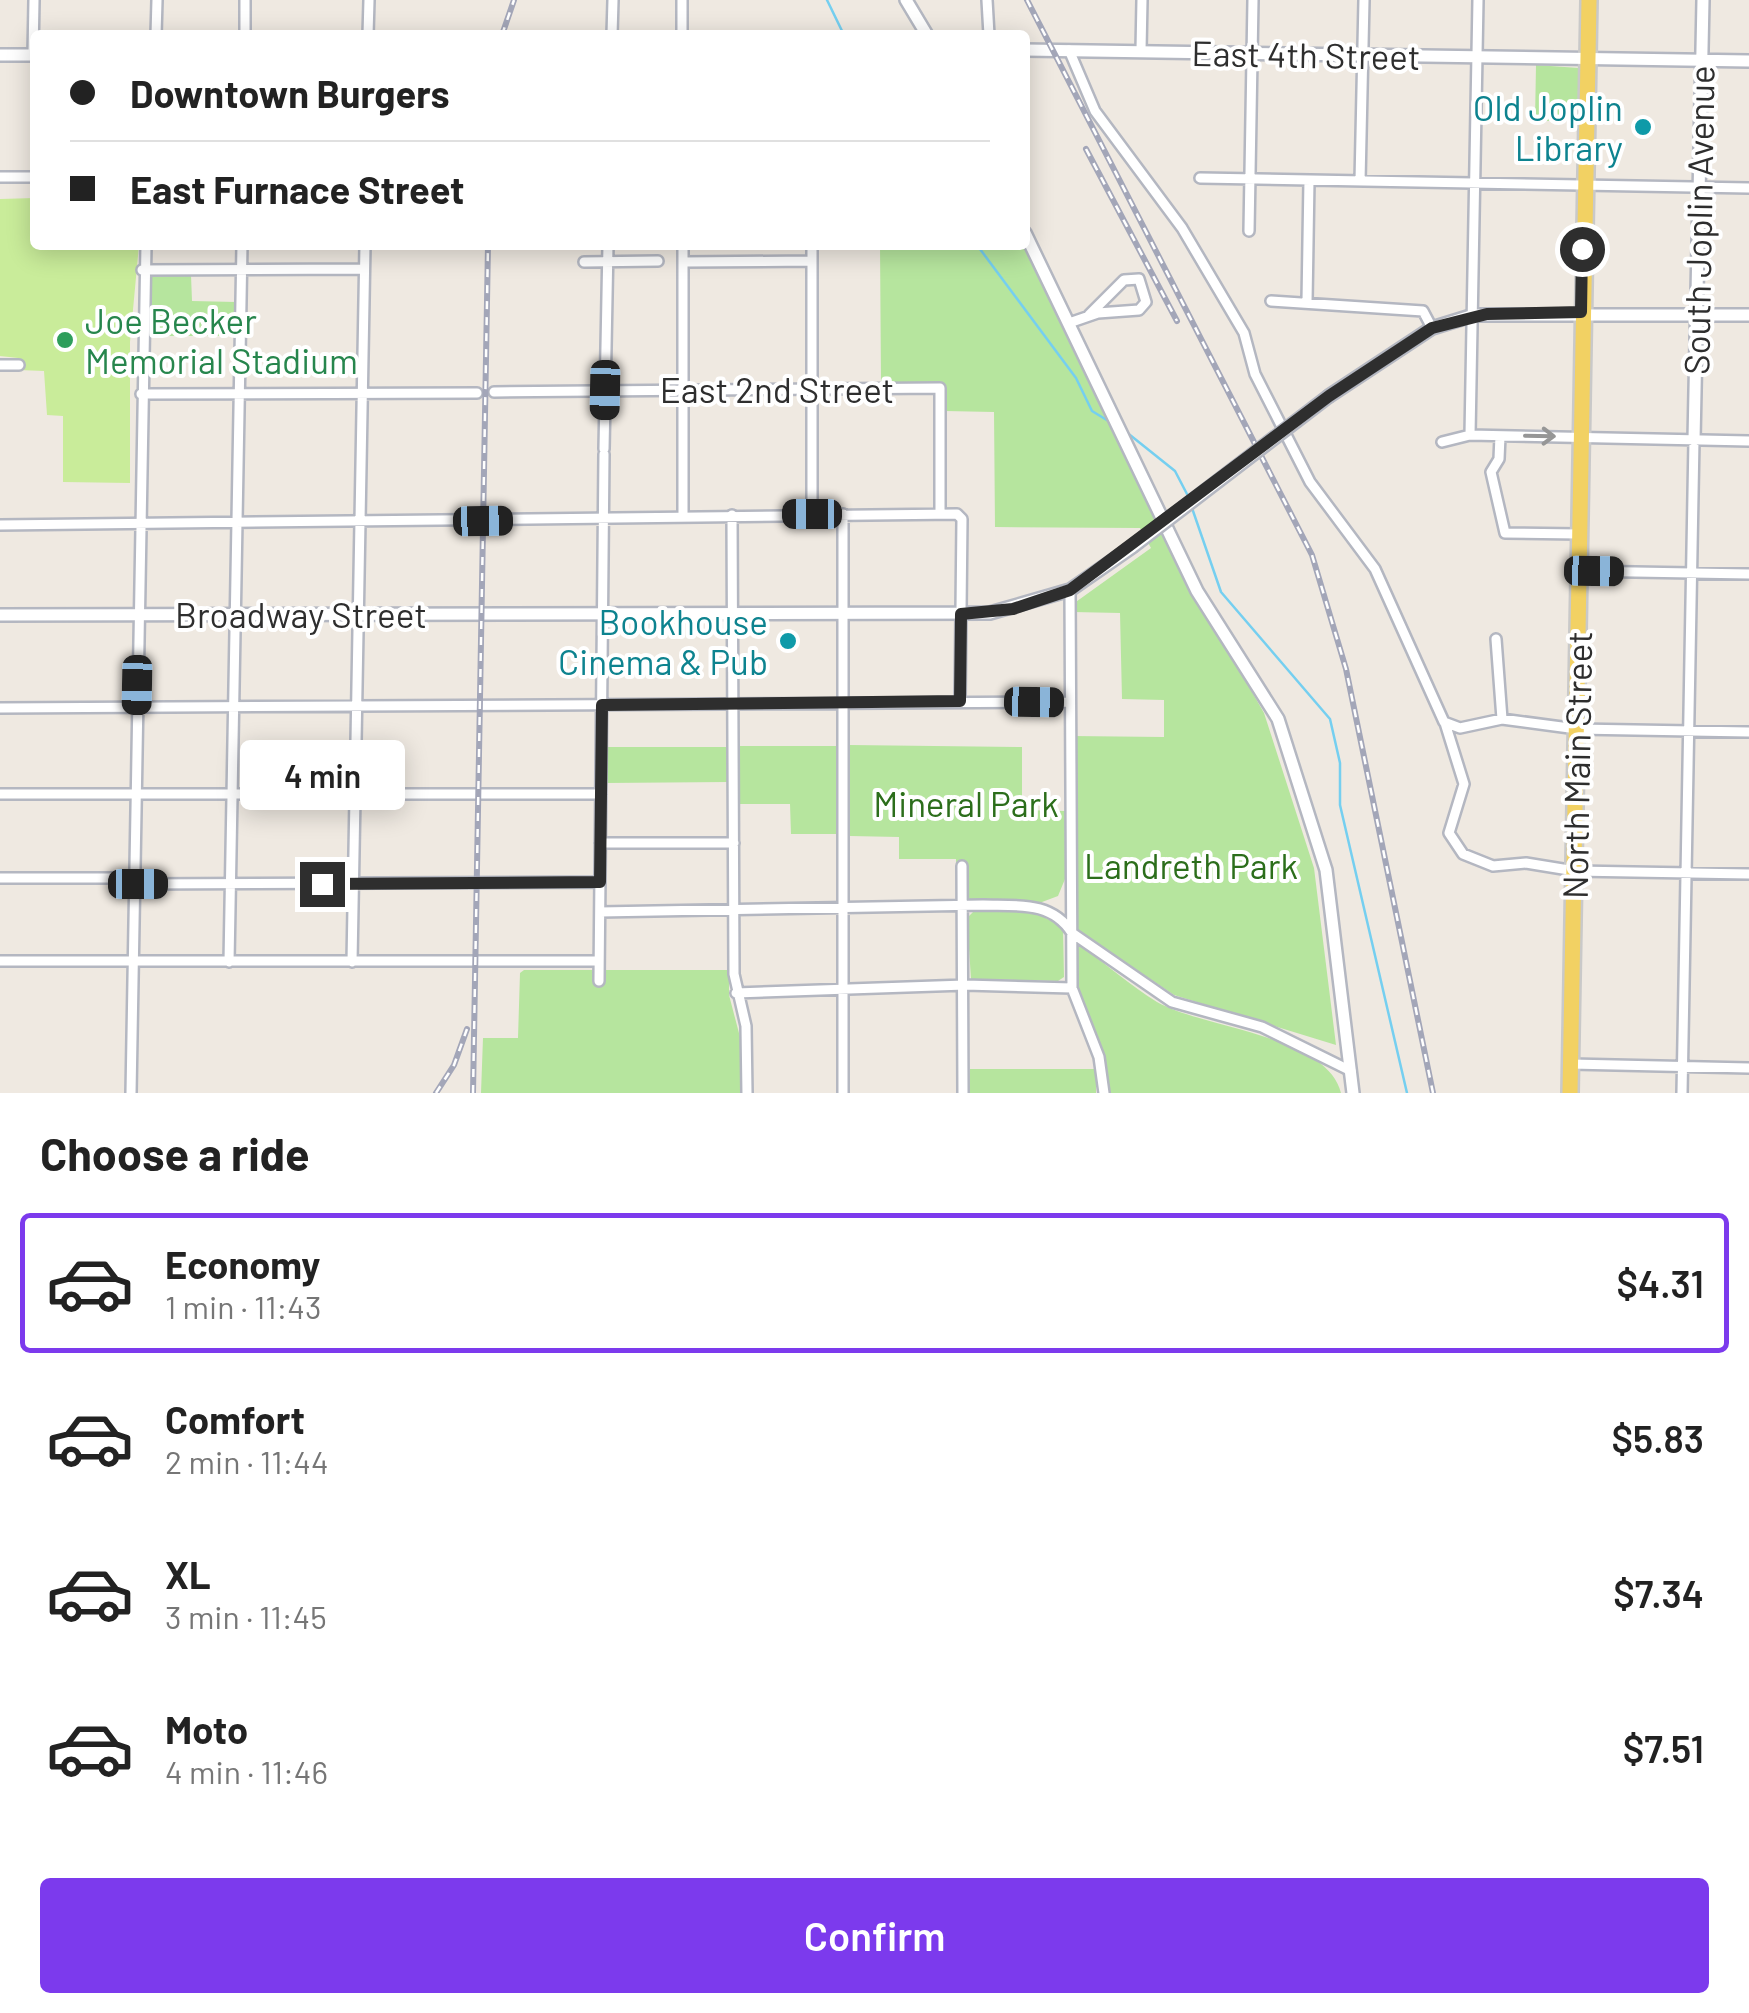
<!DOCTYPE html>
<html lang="en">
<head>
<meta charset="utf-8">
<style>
	:root { --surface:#fff; --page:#f2f2f2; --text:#222; --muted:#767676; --line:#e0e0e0; --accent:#7c3aed }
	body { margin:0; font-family:Barlow,sans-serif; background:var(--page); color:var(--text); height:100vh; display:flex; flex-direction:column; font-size:38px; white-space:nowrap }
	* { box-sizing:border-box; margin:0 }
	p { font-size:32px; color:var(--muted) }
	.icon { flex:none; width:55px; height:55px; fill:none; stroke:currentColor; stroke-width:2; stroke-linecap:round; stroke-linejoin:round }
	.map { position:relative; height:1093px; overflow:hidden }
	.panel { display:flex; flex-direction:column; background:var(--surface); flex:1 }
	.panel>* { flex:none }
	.guide { position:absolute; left:30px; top:30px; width:1000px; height:220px; border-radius:10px; box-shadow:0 5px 25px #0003; display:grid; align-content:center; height:220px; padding:0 40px; background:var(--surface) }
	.end { position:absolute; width:45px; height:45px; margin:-22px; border:12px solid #2e2e2e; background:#fff; box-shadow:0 0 0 5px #fff }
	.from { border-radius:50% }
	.bubble { position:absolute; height:70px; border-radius:10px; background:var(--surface); box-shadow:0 5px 25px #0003; font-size:32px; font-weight:600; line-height:70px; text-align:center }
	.car { position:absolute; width:30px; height:60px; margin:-30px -15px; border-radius:12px; box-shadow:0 0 8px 2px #0007; background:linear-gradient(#222 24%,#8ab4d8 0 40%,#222 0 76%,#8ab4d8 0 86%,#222 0) }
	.guide b { display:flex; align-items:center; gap:35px; height:95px; font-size:38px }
	.guide b+b { border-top:2px solid var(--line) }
	.guide i { width:25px; height:25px; background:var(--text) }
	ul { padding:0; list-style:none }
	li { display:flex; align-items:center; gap:30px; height:140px; margin:0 20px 15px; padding:0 20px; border:5px solid transparent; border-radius:10px }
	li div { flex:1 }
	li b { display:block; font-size:38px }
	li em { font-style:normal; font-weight:600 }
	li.selected { border-color:var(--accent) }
	li>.icon { width:90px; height:90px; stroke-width:1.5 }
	h2 { padding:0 40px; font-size:45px; line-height:120px }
	.cta { display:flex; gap:20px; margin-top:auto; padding:20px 40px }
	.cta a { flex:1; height:115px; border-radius:10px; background:var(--accent); color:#fff; font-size:40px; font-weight:600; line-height:115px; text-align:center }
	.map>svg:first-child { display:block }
	.green { fill:#b6e59e }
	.pitch { fill:#c9ec9a }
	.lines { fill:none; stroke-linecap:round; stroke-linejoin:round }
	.stream { stroke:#75cff0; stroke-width:2.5 }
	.minor-casing { stroke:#b4b7c1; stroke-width:14 }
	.tertiary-casing { stroke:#b4b7c1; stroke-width:16 }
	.primary-casing { stroke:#c9c9c9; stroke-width:20 }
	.minor { stroke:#fff; stroke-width:9 }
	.tertiary { stroke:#fff; stroke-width:11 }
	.primary { stroke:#f2d163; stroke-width:15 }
	.rail-casing { stroke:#a3a6b8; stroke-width:6 }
	.rail { stroke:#fff; stroke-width:2.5; stroke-dasharray:8; stroke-linecap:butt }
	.tertiary-bridge-casing { stroke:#b4b7c1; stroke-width:16; stroke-linecap:butt }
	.tertiary-bridge { stroke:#fff; stroke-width:11 }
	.oneway { stroke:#969696 }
	.route { stroke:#2e2e2e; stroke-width:12 }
	.culture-dot { fill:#0f9aa8; stroke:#fff; stroke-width:4 }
	.leisure-dot { fill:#2e9e5b; stroke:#fff; stroke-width:4 }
	.labels { text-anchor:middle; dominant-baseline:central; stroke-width:8; stroke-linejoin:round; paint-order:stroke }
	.street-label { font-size:35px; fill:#2e2e2e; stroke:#fff }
	.culture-label { font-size:35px; fill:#0d838f; stroke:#fff; text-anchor:end }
	.leisure-label { font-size:35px; fill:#27864d; stroke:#fff; text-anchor:start }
	.park-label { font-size:35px; fill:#2c6e1b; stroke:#fff }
</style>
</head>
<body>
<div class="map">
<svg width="1749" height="1093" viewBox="0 0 1749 1093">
	<rect width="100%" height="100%" fill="#efe9e1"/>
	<path class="green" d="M1536,65L1579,68V121H1535Z
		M880,245H1025L1182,569L1264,713L1314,868L1336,1045L1174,995L1077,930L1072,736L1164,737V700L1122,699L1120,613L1073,612V604L1151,548L1140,528L995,527L994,412L945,411V391L935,384L881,383Z
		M191,275L192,301L236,302V336H148L151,277Z
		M850,745L1022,747V810L1065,811V879L1058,896L1042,902L957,905L956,859H899V837L850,836Z
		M740,746H842L841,834H791L790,804H740Z
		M607,747H728V782L606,783Z
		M987,910L1034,912L1063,927L1064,977L1058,981L971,979L967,918L973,912Z
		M1081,946C1106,964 1131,986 1157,1002C1202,1028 1327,1035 1341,1093H1099L1096,1071V1093H969L970,1069H1096L1077,1006L1072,948Z
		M524,970H729V995L740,1037L741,1093H481L483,1038H518L520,973Z"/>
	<path class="pitch" d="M35,198V245H139L130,342V483L63,482V416L47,415L44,371L19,370L18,358L0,356V199Z"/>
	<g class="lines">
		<path class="stream" d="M827,0L844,35
			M977,245L1076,378L1092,411L1110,422
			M1125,431L1175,471L1188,496
			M1192,508L1221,592L1330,719L1340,763V805L1407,1093"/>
		<defs>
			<path id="minor" d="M682,0V35
				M987,0L989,35
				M156,35L157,0
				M245,35V0
				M368,35L369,0
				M612,35L613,0
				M1069,50L1095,111L1182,228L1244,333L1255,374L1310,482L1375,569L1444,722L1460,728L1502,719L1577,729L1749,732
				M1141,50L1142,0
				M33,55L34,0
				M0,177H35
				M1200,178L1749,188
				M1360,181L1364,0
				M1249,231L1253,0
				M584,262L658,261
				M684,262L812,261
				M142,270L364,269
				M1271,301L1423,311L1432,328
				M1307,302L1309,180
				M1069,323L1098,313L1139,310L1146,302L1139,279L1124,280L1089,315
				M0,365H19
				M494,392L940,388V514
				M141,394L477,393
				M1470,435L1478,0
				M1500,436L1499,459L1491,472L1505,533L1579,534
				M1442,442L1470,435L1749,441
				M604,449L608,245
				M683,515V245
				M732,515L734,974L746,1026L747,1093
				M812,515V245
				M0,525L957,514L962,519L960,701
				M1578,571L1749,574
				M1070,590L1072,988L1099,1057L1104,1093
				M1496,639L1502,719
				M0,708L1070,702
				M1445,723L1464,784L1449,833L1463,854L1493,866L1526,863L1575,871L1749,874
				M0,794H601
				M600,843H734
				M962,866L963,1093
				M0,878H125L138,884L600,882
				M600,912L983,905C1018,906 1052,901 1072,933L1172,1002L1262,1027L1351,1071
				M0,961H599
				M229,962L242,245
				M352,962L365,245
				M599,981L604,454
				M736,993L965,985L1072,988
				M1571,1064L1749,1068
				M131,1093L146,245
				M843,1093V514
				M1682,1093L1694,440"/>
			<path id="tertiary" d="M906,0L927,35
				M1025,50L1749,61
				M0,55H35
				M1025,233L1197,591L1278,719L1326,870L1353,1093
				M1329,396L1432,328L1474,315H1749
				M1694,440L1703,0
				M0,615L990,613L1070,590L1132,547"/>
			<path id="primary" d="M1570,1093L1589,0"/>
		</defs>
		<use href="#minor" class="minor-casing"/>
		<use href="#tertiary" class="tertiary-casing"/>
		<use href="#primary" class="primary-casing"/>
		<use href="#minor" class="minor"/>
		<use href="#tertiary" class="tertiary"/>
		<use href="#primary" class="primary"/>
		<defs>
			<path id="rail" d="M1027,0L1312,555L1346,669L1433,1093
				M502,35L514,0
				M1086,149L1177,321
				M436,1093L454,1065L467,1029
				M473,1093L488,245"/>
		</defs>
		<use href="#rail" class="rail-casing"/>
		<use href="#rail" class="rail"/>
		<defs>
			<path id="tertiary-bridge" d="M1132,547L1329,396"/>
		</defs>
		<use href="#tertiary-bridge" class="tertiary-bridge-casing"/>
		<use href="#tertiary-bridge" class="tertiary-bridge"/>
	</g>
	<defs><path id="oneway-shaft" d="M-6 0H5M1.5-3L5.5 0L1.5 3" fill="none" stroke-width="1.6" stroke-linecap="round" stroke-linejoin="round" transform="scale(2.5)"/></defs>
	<use class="oneway" href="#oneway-shaft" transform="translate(1540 436) rotate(1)"/>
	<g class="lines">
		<path class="route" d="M322,884L600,882L602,705L960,701L961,614L1013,609L1070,590L1329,396L1432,328L1487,314L1581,312L1582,249"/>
	</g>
	<g class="culture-dot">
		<circle cx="1643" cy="127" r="10"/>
		<circle cx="788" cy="641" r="10"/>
	</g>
	<circle class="leisure-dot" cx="65" cy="340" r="10"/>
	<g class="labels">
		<g class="street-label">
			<text transform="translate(1306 54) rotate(1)">East 4th Street</text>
			<text transform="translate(1698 220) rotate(-89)">South Joplin Avenue</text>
			<text x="777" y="389">East 2nd Street</text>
			<text x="301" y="614">Broadway Street</text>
			<text transform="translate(1576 765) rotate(-89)">North Main Street</text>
		</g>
		<g class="culture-label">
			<text x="1623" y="107">Old Joplin<tspan x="1623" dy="40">Library</tspan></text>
			<text x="768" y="621">Bookhouse<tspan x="768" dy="40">Cinema &amp; Pub</tspan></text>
		</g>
		<g class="leisure-label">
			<text x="85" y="320">Joe Becker<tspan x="85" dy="40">Memorial Stadium</tspan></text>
		</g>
		<g class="park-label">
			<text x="966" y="803">Mineral Park</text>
			<text x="1191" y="865">Landreth Park</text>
		</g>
	</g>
</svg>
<i class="end from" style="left:1582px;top:249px"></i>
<i class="end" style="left:322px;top:884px"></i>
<div class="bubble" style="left:240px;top:740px;width:165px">4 min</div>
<i class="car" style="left:605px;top:390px;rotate:181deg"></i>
<i class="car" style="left:812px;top:514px;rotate:270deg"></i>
<i class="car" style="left:483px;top:521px;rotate:89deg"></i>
<i class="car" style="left:1594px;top:571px;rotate:91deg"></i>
<i class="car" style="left:137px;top:685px;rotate:181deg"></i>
<i class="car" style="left:1034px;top:702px;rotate:91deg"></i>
<i class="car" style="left:138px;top:884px;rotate:90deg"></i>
<div class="guide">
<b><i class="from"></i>Downtown Burgers</b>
<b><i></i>East Furnace Street</b>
</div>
</div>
<section class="panel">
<h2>Choose a ride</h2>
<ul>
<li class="selected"><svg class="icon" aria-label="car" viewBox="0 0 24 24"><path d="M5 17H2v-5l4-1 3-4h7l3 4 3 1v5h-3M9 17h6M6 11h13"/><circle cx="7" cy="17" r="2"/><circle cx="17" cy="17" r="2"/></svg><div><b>Economy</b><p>1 min · 11:43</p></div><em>$4.31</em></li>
<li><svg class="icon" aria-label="car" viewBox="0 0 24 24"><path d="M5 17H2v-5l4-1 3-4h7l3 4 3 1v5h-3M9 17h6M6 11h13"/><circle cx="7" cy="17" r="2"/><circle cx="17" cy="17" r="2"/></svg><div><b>Comfort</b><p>2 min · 11:44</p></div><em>$5.83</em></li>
<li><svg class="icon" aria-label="car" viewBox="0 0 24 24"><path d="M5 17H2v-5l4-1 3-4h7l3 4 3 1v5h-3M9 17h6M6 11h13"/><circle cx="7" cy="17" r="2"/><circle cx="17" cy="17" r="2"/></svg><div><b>XL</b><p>3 min · 11:45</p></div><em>$7.34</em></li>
<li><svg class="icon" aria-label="car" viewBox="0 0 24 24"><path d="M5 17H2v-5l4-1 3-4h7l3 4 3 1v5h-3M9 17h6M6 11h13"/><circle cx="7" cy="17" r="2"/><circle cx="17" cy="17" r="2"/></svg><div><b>Moto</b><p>4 min · 11:46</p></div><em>$7.51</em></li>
</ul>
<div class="cta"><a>Confirm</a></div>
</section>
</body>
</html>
